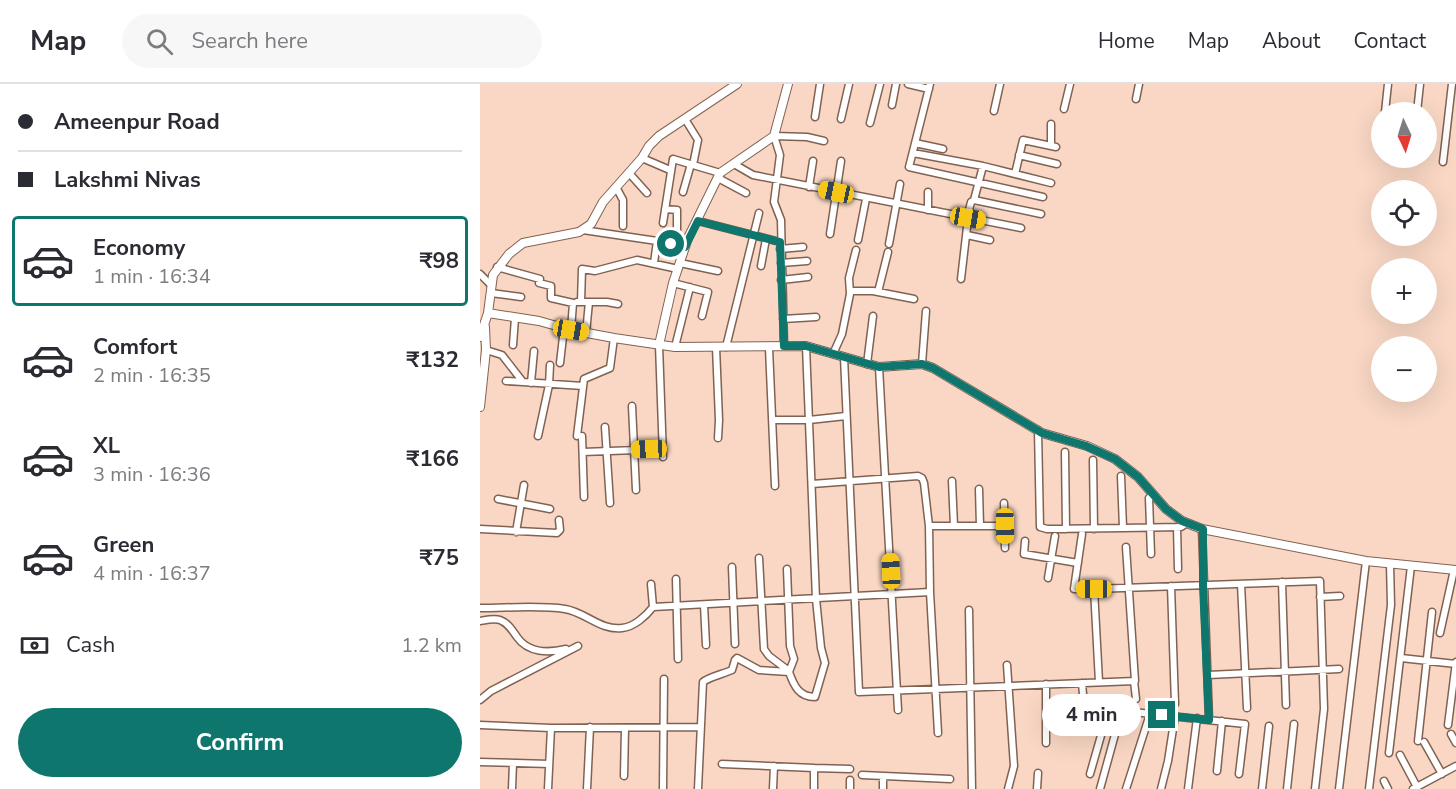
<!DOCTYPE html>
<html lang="en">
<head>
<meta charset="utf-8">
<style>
	:root { --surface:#fff; --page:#f7f7f7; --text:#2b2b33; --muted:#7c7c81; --line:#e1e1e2; --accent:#0f766e }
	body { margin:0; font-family:"Nunito Sans",sans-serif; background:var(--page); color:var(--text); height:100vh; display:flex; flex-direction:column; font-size:22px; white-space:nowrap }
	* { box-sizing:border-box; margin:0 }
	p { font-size:20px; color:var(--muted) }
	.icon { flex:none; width:33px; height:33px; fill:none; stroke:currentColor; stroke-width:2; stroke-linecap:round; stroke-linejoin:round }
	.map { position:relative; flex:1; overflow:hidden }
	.side { display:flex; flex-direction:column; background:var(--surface); width:480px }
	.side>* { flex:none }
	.hud { display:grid; align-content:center; height:132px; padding:0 18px; background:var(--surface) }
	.needle { width:39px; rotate:176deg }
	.tools { position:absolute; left:891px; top:18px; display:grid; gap:12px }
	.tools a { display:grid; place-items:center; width:66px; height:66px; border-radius:50%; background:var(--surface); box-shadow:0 6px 24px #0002; font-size:30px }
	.end { position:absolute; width:27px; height:27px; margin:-14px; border:8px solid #0f766e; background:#fff; box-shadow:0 0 0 3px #fff }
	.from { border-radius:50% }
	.bubble { position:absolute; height:42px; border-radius:21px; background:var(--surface); box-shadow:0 6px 24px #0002; font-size:20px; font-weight:700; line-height:42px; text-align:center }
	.car { position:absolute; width:18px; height:36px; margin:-18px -9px; border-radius:8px; box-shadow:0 0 4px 2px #0007; background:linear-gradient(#f5c518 24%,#345 0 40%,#f5c518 0 76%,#345 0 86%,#f5c518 0) }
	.hud b { display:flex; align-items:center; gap:21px; height:57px; font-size:22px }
	.hud b+b { border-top:2px solid var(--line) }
	.hud i { width:15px; height:15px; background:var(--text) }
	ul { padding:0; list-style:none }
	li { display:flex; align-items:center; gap:18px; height:90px; margin:0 12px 9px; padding:0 6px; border:3px solid transparent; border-radius:6px }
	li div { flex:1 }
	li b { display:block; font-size:22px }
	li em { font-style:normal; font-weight:700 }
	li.selected { border-color:var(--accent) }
	li>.icon { width:54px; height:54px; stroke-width:1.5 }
	.pay { display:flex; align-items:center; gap:15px; height:66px; padding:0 18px; font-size:22px }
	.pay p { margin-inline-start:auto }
	.primary-button { display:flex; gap:12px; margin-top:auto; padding:12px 18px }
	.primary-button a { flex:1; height:69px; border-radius:36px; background:var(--accent); color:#fff; font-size:24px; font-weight:700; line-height:69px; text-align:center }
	header { display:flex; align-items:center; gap:36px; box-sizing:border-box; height:84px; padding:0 30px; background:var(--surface); border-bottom:2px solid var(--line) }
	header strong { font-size:28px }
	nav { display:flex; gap:33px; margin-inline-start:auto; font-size:21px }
	.search { width:420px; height:54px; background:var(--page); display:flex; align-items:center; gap:15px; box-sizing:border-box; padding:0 21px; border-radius:33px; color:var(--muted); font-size:22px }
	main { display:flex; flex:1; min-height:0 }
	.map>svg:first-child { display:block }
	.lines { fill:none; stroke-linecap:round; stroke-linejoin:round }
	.minor-casing { stroke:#806252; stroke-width:9 }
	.tertiary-casing { stroke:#806252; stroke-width:10 }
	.minor { stroke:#fff; stroke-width:6 }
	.tertiary { stroke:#fff; stroke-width:8 }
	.minor-bridge-casing { stroke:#806252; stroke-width:9; stroke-linecap:butt }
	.minor-bridge { stroke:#fff; stroke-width:6 }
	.route { stroke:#0f766e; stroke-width:8 }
</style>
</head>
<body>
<header>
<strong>Map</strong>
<div class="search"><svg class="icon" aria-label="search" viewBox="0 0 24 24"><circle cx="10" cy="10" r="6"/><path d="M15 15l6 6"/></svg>Search here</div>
<nav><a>Home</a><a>Map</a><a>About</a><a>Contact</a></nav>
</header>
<main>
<section class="side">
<div class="hud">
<b><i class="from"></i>Ameenpur Road</b>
<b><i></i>Lakshmi Nivas</b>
</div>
<ul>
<li class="selected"><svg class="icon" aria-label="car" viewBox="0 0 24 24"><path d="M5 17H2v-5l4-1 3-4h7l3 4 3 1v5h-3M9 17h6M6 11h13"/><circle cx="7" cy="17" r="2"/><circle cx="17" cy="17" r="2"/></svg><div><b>Economy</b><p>1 min · 16:34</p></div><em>₹98</em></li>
<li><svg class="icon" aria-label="car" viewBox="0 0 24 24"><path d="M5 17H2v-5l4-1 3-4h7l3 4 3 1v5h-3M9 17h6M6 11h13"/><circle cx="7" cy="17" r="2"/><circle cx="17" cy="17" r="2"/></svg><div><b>Comfort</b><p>2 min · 16:35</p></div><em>₹132</em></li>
<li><svg class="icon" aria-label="car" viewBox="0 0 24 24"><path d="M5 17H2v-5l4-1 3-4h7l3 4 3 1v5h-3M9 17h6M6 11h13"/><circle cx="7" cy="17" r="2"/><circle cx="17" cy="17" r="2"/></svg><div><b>XL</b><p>3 min · 16:36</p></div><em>₹166</em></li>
<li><svg class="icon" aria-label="car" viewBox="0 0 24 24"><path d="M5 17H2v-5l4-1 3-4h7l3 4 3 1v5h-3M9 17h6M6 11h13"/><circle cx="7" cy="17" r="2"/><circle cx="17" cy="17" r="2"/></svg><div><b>Green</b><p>4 min · 16:37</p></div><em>₹75</em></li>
</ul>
<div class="pay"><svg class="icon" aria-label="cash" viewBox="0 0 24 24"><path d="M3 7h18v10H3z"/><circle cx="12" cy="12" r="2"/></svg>Cash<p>1.2 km</p></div>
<div class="primary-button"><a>Confirm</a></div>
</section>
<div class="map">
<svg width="976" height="705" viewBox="0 0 976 705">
	<rect width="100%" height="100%" fill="#f9d7c4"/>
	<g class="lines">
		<defs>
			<path id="minor" d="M428,0L449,5
				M450,0L429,83L563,113
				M656,15L659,0
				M412,21L416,0
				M584,25L590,0
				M514,27L520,0
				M905,28L908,0
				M937,28L940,0
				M335,33L340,0
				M205,35L218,56L213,81
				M361,35L369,0
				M390,39L400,0
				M435,59L463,65
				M571,62V40
				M901,66L902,60
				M433,69L503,82L571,99
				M539,71L577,80
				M162,74L190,86
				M963,78L972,0
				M254,80L273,91L541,144
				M149,89L167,109
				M535,90L543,56L576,63
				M238,94L266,109
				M136,103L143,116V142
				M329,103L333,77
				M203,108L211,80
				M494,116L561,130
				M185,125L197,126V150
				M448,126V108
				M218,137L300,158
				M183,139L193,75L240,89
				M103,146L177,157L174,179
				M350,150L361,77
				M487,151L510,156
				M378,156L386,115
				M177,157L205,163
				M409,160L420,100
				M300,165L323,163
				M200,179L238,187
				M301,179L327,177
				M281,182L286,155
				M17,183L60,195L59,199L71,202V214L93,219L91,246
				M0,190L11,201
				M481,195L489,126L491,118L494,116L503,82
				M301,196L328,193
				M193,199L228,208L222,232
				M370,207H393L434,215
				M398,208L408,168
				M11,209L41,213
				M97,218H127L138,220
				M101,218L102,185L115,187L157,176L198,185
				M303,235L336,233
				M106,249L109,218
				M33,261L35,234
				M179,261L183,373
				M304,262L301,136L294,118L300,71L294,52L327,53L344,57
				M195,263L210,203
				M236,263L239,336L238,354
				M246,263L279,129
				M289,264L295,402
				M6,266L22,271L43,298L103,302
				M353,270L362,250L370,210L369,194L376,166
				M364,273L379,608L655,597L646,463
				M80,279L84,244
				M387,280L393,232
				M442,280L446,227
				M399,283L418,626
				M26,297L43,298
				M51,299L54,267
				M152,322L156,406
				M292,336H329L366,332
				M125,343L130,419
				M558,346L560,443L567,445L643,444
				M58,352L69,301L70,281
				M97,352L104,295L130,284L134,254
				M102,352L104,413
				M103,368L183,365
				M585,368L586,445
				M613,376L614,445
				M641,392L643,444L701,443L707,439
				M472,397L474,442
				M332,400L438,392L442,394L444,399L449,442H525
				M499,405L500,442
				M669,414L671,470
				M18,415L70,425
				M524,419L525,464
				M449,442L450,508
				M697,443L698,485
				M0,445L77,449L80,446L79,436
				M722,445L729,636
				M36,448L44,401
				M602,450L594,505H614
				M545,457L544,470L598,479
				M279,474L284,565L289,572L309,587
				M252,483L255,560
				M307,485L310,562L314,575L309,588C314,602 319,613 335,613L345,579L341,564L336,515L326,262
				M568,494L575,452
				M196,495L198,575
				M802,498L806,621
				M761,500L767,624
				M691,502L695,620
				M840,513L860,512
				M224,521L226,561
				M173,523L450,508L458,649
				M0,524C27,524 59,521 85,525C105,528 121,547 142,544C154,543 166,532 173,523L171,500
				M489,526L492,705
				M0,537C6,536 14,534 20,536C28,539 32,546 37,553C48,569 69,569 86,565
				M960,549L974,486
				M921,574L976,580
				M527,581L534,682L528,705
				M728,591L859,585
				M654,597L656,615
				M619,598L614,505L840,497L844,625L835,705
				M602,599L605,633L609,641L635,648
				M566,600V659
				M0,616L11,607L98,562
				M653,628L765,640L759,690
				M0,641L71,644L220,643
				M968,641L976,578
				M971,650L976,659
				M938,657L952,528
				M944,658L962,690
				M909,669L931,482
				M920,671L937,703
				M0,678L69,680
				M242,680L334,684V705
				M334,684L370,685
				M737,687L742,637
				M610,690L622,648
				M382,691L470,695
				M144,692L145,644
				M904,697L908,705
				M32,705L33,679
				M68,705L71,644
				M107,705L110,643
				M183,705L184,595
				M218,705L223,598C229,593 243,590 252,586L255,576L257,574L279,586L309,588
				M293,705L294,682
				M370,705V696
				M403,705V692
				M557,705L558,689
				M620,705L642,625
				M646,705L670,630
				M681,705L688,677L695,632
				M708,705L717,634
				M782,705L789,642
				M807,705L814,640
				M859,705L886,477
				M889,705L911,521L910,480
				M933,705L976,682"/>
			<path id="tertiary" d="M8,229L59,237L91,246L134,254L195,263L326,262L399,283L442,280L453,284L562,349L607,362L635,375L658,393L686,425L702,437L722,445L886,477L976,486
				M0,253L8,229L13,191L29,170L43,159L99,148L111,140L123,118L162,74L169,62L179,52L257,0
				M179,261L193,199L208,154L240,89L294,52L308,0
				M0,323L6,266L5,243"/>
		</defs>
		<use href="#minor" class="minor-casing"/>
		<use href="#tertiary" class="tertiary-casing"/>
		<use href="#minor" class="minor"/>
		<use href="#tertiary" class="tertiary"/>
		<defs>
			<path id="minor-bridge" d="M622,648L623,644"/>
		</defs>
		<use href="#minor-bridge" class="minor-bridge-casing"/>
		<use href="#minor-bridge" class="minor-bridge"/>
	</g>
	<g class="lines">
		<path class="route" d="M191,160L205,163L218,137L300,158L304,262H326L399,283L442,280L453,284L562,349L606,362L635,375L658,393L686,425L702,437L723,445V501L729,636L682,631"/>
	</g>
</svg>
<div class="tools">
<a><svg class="needle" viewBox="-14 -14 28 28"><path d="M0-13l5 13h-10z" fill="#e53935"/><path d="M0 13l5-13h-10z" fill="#7c7c81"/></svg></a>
<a><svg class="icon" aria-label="locate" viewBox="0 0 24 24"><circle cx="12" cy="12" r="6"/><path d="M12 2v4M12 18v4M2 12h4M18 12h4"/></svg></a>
<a>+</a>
<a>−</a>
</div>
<i class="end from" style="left:191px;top:160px"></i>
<i class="end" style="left:682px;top:631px"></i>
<div class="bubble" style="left:562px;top:610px;width:99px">4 min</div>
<i class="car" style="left:356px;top:108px;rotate:282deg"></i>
<i class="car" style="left:488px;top:134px;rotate:100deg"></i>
<i class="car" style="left:91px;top:246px;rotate:100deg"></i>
<i class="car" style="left:169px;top:365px;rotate:268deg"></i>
<i class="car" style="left:525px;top:442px;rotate:179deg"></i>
<i class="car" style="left:411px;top:487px;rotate:357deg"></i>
<i class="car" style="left:614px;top:505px;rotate:270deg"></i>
</div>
</main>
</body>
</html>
